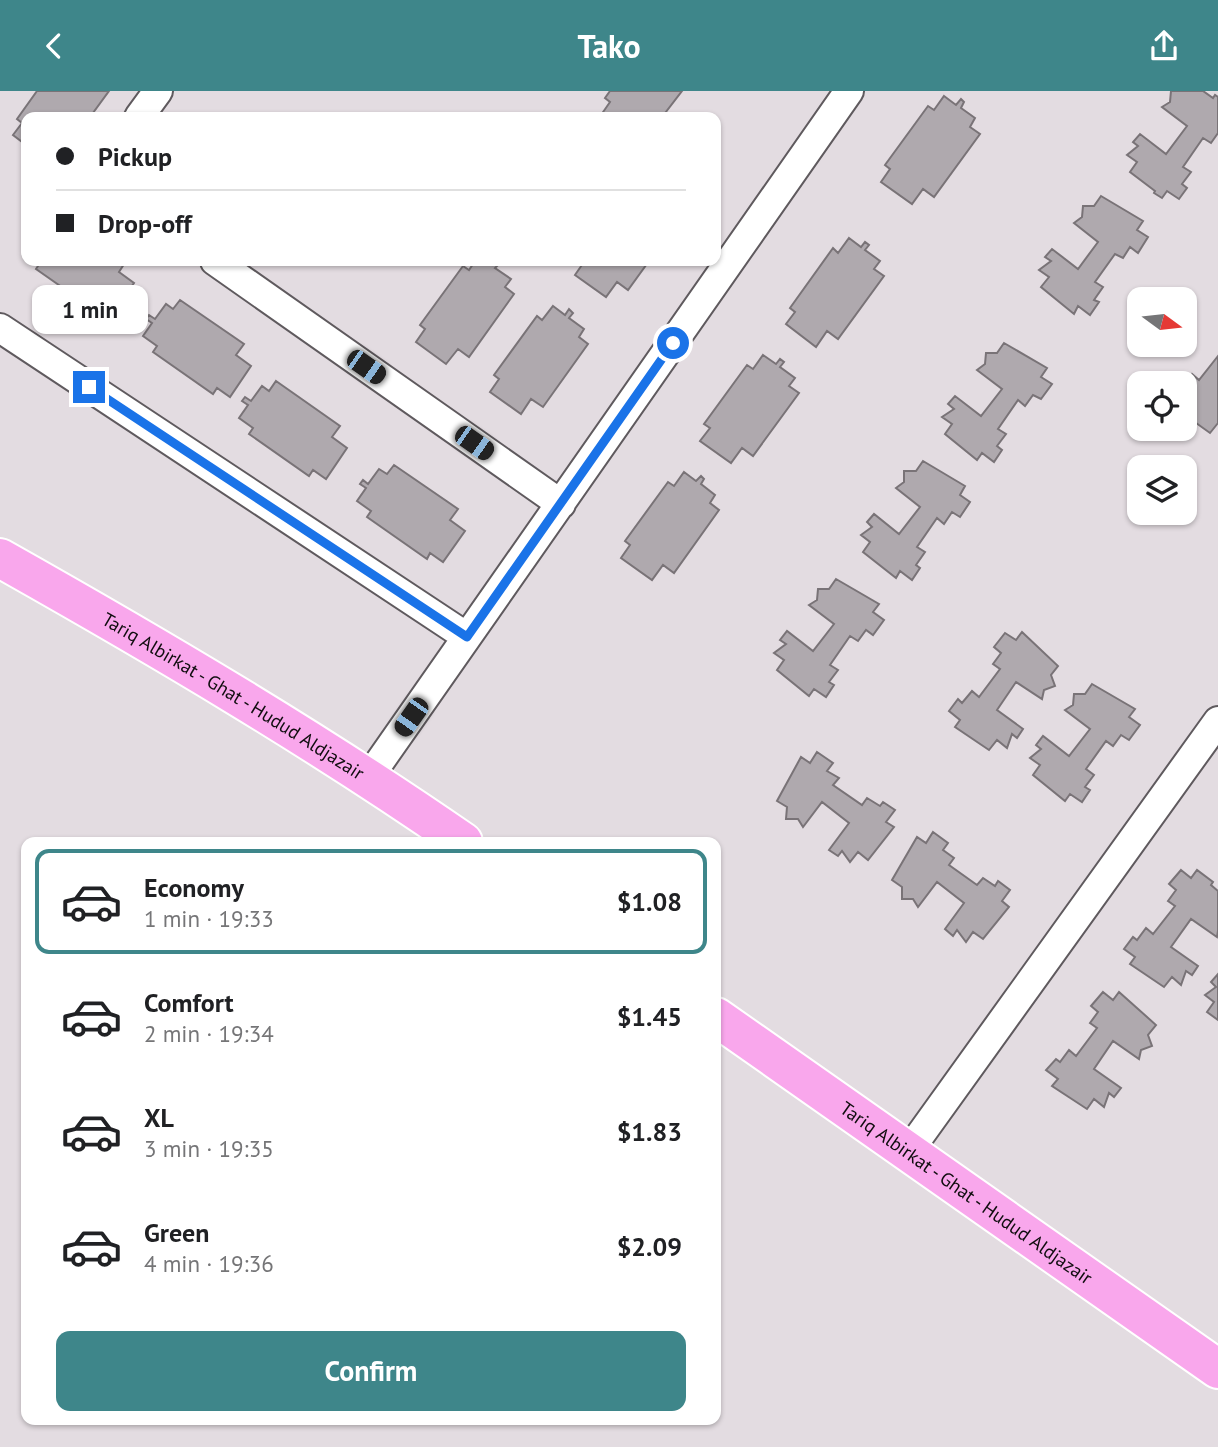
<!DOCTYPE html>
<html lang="en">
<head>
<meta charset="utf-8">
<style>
	:root { --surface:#fff; --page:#f2f2f2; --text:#202124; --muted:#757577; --line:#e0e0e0; --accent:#3e868a }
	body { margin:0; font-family:"PT Sans",sans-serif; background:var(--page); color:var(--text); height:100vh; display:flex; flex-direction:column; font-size:26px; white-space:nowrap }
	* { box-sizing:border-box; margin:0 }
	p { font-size:23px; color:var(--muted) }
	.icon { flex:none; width:38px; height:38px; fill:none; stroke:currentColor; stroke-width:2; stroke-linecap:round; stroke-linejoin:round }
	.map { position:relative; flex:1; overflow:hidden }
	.side { position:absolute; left:21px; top:746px; width:700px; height:588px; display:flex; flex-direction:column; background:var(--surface); border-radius:14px; box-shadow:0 2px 5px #0004 }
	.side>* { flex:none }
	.hud { position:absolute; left:21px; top:21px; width:700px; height:154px; border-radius:14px; box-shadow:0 2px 5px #0004; display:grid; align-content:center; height:154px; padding:0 35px; background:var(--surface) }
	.needle { width:46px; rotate:105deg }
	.tools { position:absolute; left:1127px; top:196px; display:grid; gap:14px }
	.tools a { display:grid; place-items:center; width:70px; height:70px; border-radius:14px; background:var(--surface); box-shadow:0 2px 5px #0004; font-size:35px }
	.end { position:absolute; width:32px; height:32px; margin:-16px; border:9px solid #1a73e8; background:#fff; box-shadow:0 0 0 4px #fff }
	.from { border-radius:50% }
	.bubble { position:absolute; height:49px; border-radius:14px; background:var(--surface); box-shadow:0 2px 5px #0004; font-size:23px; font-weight:600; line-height:49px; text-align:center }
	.car { position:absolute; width:21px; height:42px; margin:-21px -10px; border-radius:9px; box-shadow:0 0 5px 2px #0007; background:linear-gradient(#222 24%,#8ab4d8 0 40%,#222 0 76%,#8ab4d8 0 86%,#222 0) }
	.hud b { display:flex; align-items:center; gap:24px; height:66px; font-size:26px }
	.hud b+b { border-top:2px solid var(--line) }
	.hud i { width:18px; height:18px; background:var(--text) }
	ul { padding:12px 0 0; list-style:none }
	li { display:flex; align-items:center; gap:21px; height:105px; margin:0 14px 10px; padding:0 21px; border:4px solid transparent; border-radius:14px }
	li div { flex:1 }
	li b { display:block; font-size:26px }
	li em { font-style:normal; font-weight:600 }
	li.selected { border-color:var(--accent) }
	li>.icon { width:63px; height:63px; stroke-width:1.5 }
	.button { display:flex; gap:14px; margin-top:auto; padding:14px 35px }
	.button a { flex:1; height:80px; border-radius:14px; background:var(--accent); color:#fff; font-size:28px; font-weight:600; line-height:80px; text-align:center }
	header { display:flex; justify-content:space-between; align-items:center; height:91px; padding:0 35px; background:var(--accent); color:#fff; font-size:32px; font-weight:600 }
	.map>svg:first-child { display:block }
	.building { fill:#afa9ae; stroke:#797377; stroke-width:2 }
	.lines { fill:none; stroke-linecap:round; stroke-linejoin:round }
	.street-casing { stroke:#5f5a5e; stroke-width:32 }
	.highway-casing { stroke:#fff; stroke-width:42 }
	.street { stroke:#fff; stroke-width:28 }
	.highway { stroke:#f9a7ec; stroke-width:38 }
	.route { stroke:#1a73e8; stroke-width:9 }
	.labels { text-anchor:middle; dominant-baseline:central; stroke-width:7; stroke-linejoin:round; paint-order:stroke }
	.street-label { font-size:19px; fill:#100d0f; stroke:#f0e9ef }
</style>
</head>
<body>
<header><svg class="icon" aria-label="back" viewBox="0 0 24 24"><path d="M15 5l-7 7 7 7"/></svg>Tako<svg class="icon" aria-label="share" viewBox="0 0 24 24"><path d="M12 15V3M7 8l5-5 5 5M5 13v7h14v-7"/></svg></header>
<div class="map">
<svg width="1218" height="1356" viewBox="0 0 1218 1356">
	<rect width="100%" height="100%" fill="#e3dce1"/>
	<path class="building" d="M37,0H109L90,26H26V54L13,44L22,32L17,28Z
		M610,0H682L662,26H605L601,24L610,11L605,7Z
		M1171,0H1203L1213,7L1215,4L1218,6V42L1211,52L1203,47L1183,76L1191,81L1182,93L1187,97L1179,108L1167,100L1162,107L1154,102L1155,100L1130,81L1137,71L1127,64L1138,55L1133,51L1140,43L1166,63L1187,35L1162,16L1170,11Z
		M944,5L956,14L961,8L964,11L961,17L975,27L970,36L980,43L934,106L923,98L912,113L881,91L890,78L885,74L928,15L934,19Z
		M1101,105L1143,130L1137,139L1148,146L1138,162L1130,156L1123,167L1115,163L1095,191L1103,196L1094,209L1099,211L1090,224L1078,215L1074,223L1041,196L1049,186L1039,179L1051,170L1045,166L1052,158L1078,178L1098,151L1074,132L1082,126L1083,115H1094Z
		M849,147L861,156L865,151L869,154L865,159L880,170L874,178L884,185L838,248L827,240L816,256L786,233L795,221L790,217L833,157L838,162Z
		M36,170H126L119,181L134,192L112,223L99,214L96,220L36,178L40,172Z
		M475,170H486L492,174L495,170L500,172L495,177L511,188L505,196L514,203L469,266L458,258L446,273L416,251L425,238L420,234L463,175L469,179Z
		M582,170H649L628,199L617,191L606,206L575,184L584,171Z
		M180,209L244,253L236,264L251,275L230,306L217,297L213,303L153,261L157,255L143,245L152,232L146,228L149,224L155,228L166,213L173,218Z
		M553,215L565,224L569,218L573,222L569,227L584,238L579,246L588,253L543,316L531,308L521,323L490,301L499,288L494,284L537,225L542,229Z
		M1004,252L1047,277L1041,286L1052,293L1041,308L1033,304L1025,315L1018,309L998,338L1006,343L997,355L1002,359L994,371L982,362L977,369L945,343L952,333L942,326L954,318L948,313L955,305L981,325L1002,298L977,279L985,273L986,262H997Z
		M763,264L776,273L780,268L784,271L780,276L795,287L789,295L799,302L753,365L742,357L731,372L700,350L710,337L704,333L747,274L753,278Z
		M1218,265V332L1210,342L1185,324V293L1192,283L1199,289Z
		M276,290L340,335L332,346L347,357L326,388L313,379L309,385L249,343L253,337L239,327L248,314L242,310L245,306L251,310L262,295L269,300Z
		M923,370L965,395L960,404L970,411L960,426L952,421L944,433L937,427L917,456L925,461L916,474L920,477L912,489L900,480L896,487L863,461L870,451L861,444L872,436L867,431L874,423L899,443L920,416L896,397L904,391V380H916Z
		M394,374L458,418L450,429L465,440L443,471L430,462L427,468L367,426L371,420L357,410L366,397L360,393L363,389L368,393L379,378L387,383Z
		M684,381L696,390L701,385L704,388L701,393L715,404L710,412L719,419L674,482L663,474L652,489L621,467L630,454L625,450L668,391L674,395Z
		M836,488L879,513L873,521L884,529L873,544L866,539L858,550L850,545L830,574L838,579L829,591L834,594L826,606L814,598L809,605L777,579L784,569L774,562L786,553L780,549L787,540L813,560L834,533L809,514L817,509L818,498H829Z
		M1022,541L1058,575L1051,584L1055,595L1044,599L1042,608L1016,591L997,619L1023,638L1017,647L1012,643L1007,657L997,649L989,659L955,636L960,629L949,620L958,608L962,612L972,600L979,606L1000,578L993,573L1001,562L994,556L1005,542L1016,549Z
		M1092,593L1135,618L1129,626L1140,634L1129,649L1121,644L1113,655L1106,650L1086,678L1094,684L1085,696L1090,699L1082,711L1070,703L1065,710L1033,684L1040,674L1030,667L1041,658L1036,654L1043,645L1069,665L1090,638L1065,619L1073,614L1074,603H1085Z
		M817,661L833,672L827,680L839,687L833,694L862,714L867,707L880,715L883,711L895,719L886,731L894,736L868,769L858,761L850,771L842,760L838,765L829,759L849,732L822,711L803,736L798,728H786L787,716L777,710L801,666L810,672Z
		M933,741L948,752L943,759L954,767L949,774L977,794L983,787L995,795L998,790L1010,799L1002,810L1009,816L983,848L973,841L966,851L957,839L953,845L945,838L964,812L937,791L918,816L913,808H902V796L892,789L917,746L926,752Z
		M1181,779L1191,787L1197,779L1213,791L1211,794L1218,800V840L1217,846L1191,828L1171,856L1198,875L1192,884L1186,880L1181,894L1172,886L1164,896L1130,873L1135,866L1124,858L1133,846L1137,849L1146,837L1153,843L1175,815L1168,810L1176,799L1169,793Z
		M1218,883V929L1207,921L1214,911L1205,904L1216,896L1211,891Z
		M1103,901L1113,909L1119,901L1156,934L1148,944L1152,955L1141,959L1139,968L1113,950L1094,978L1121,997L1114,1006L1109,1002L1104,1016L1094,1008L1087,1018L1052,995L1058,988L1046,979L1056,968L1060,971L1069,959L1076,965L1097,937L1090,932L1098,921L1091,915Z"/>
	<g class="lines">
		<defs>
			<path id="street" d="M139,26L158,0
				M215,170L561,413
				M0,237L467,546
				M369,686L849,0
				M908,1061L1218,630"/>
			<g id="highway">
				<path id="s1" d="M0,467C158,556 314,648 463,751"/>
				<path id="s2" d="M716,926L1218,1278"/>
			</g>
		</defs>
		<use href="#street" class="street-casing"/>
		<use href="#highway" class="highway-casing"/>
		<use href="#street" class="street"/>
		<use href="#highway" class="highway"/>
	</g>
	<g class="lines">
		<path class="route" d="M89,296L467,546L673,252"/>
	</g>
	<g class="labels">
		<g class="street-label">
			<text stroke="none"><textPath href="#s1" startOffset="271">Tariq Albirkat - Ghat - Hudud Aldjazair</textPath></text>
			<text stroke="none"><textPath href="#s2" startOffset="306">Tariq Albirkat - Ghat - Hudud Aldjazair</textPath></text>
		</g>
	</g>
</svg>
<div class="tools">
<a><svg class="needle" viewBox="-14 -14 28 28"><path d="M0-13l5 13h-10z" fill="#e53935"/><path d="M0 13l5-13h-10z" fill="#757577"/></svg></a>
<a><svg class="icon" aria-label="locate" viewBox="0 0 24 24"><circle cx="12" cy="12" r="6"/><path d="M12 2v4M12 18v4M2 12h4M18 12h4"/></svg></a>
<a><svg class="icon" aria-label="layers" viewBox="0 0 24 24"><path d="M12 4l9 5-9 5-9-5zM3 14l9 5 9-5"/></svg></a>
</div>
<i class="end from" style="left:673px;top:252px"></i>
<i class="end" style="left:89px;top:296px"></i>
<div class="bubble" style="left:32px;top:194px;width:116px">1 min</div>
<i class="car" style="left:366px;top:276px;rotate:125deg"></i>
<i class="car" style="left:474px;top:352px;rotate:125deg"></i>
<i class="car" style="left:411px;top:626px;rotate:215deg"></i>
<div class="hud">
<b><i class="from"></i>Pickup</b>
<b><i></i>Drop-off</b>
</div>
<section class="side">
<ul>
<li class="selected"><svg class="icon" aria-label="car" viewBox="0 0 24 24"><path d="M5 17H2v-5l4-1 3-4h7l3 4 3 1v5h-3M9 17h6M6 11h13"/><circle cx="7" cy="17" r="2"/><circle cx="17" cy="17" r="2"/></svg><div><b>Economy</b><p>1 min · 19:33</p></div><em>$1.08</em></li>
<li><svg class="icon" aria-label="car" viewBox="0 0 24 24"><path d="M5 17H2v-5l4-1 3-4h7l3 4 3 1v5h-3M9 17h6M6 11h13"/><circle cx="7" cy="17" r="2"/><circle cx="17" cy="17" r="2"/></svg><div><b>Comfort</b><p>2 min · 19:34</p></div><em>$1.45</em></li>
<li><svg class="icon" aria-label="car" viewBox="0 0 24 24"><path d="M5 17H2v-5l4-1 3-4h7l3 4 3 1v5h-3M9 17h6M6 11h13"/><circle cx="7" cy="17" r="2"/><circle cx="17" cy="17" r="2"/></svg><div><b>XL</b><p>3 min · 19:35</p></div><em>$1.83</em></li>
<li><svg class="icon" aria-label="car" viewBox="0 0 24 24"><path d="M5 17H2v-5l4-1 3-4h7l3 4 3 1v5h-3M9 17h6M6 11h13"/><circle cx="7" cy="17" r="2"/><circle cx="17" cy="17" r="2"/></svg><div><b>Green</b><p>4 min · 19:36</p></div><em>$2.09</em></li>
</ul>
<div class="button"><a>Confirm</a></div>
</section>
</div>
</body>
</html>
